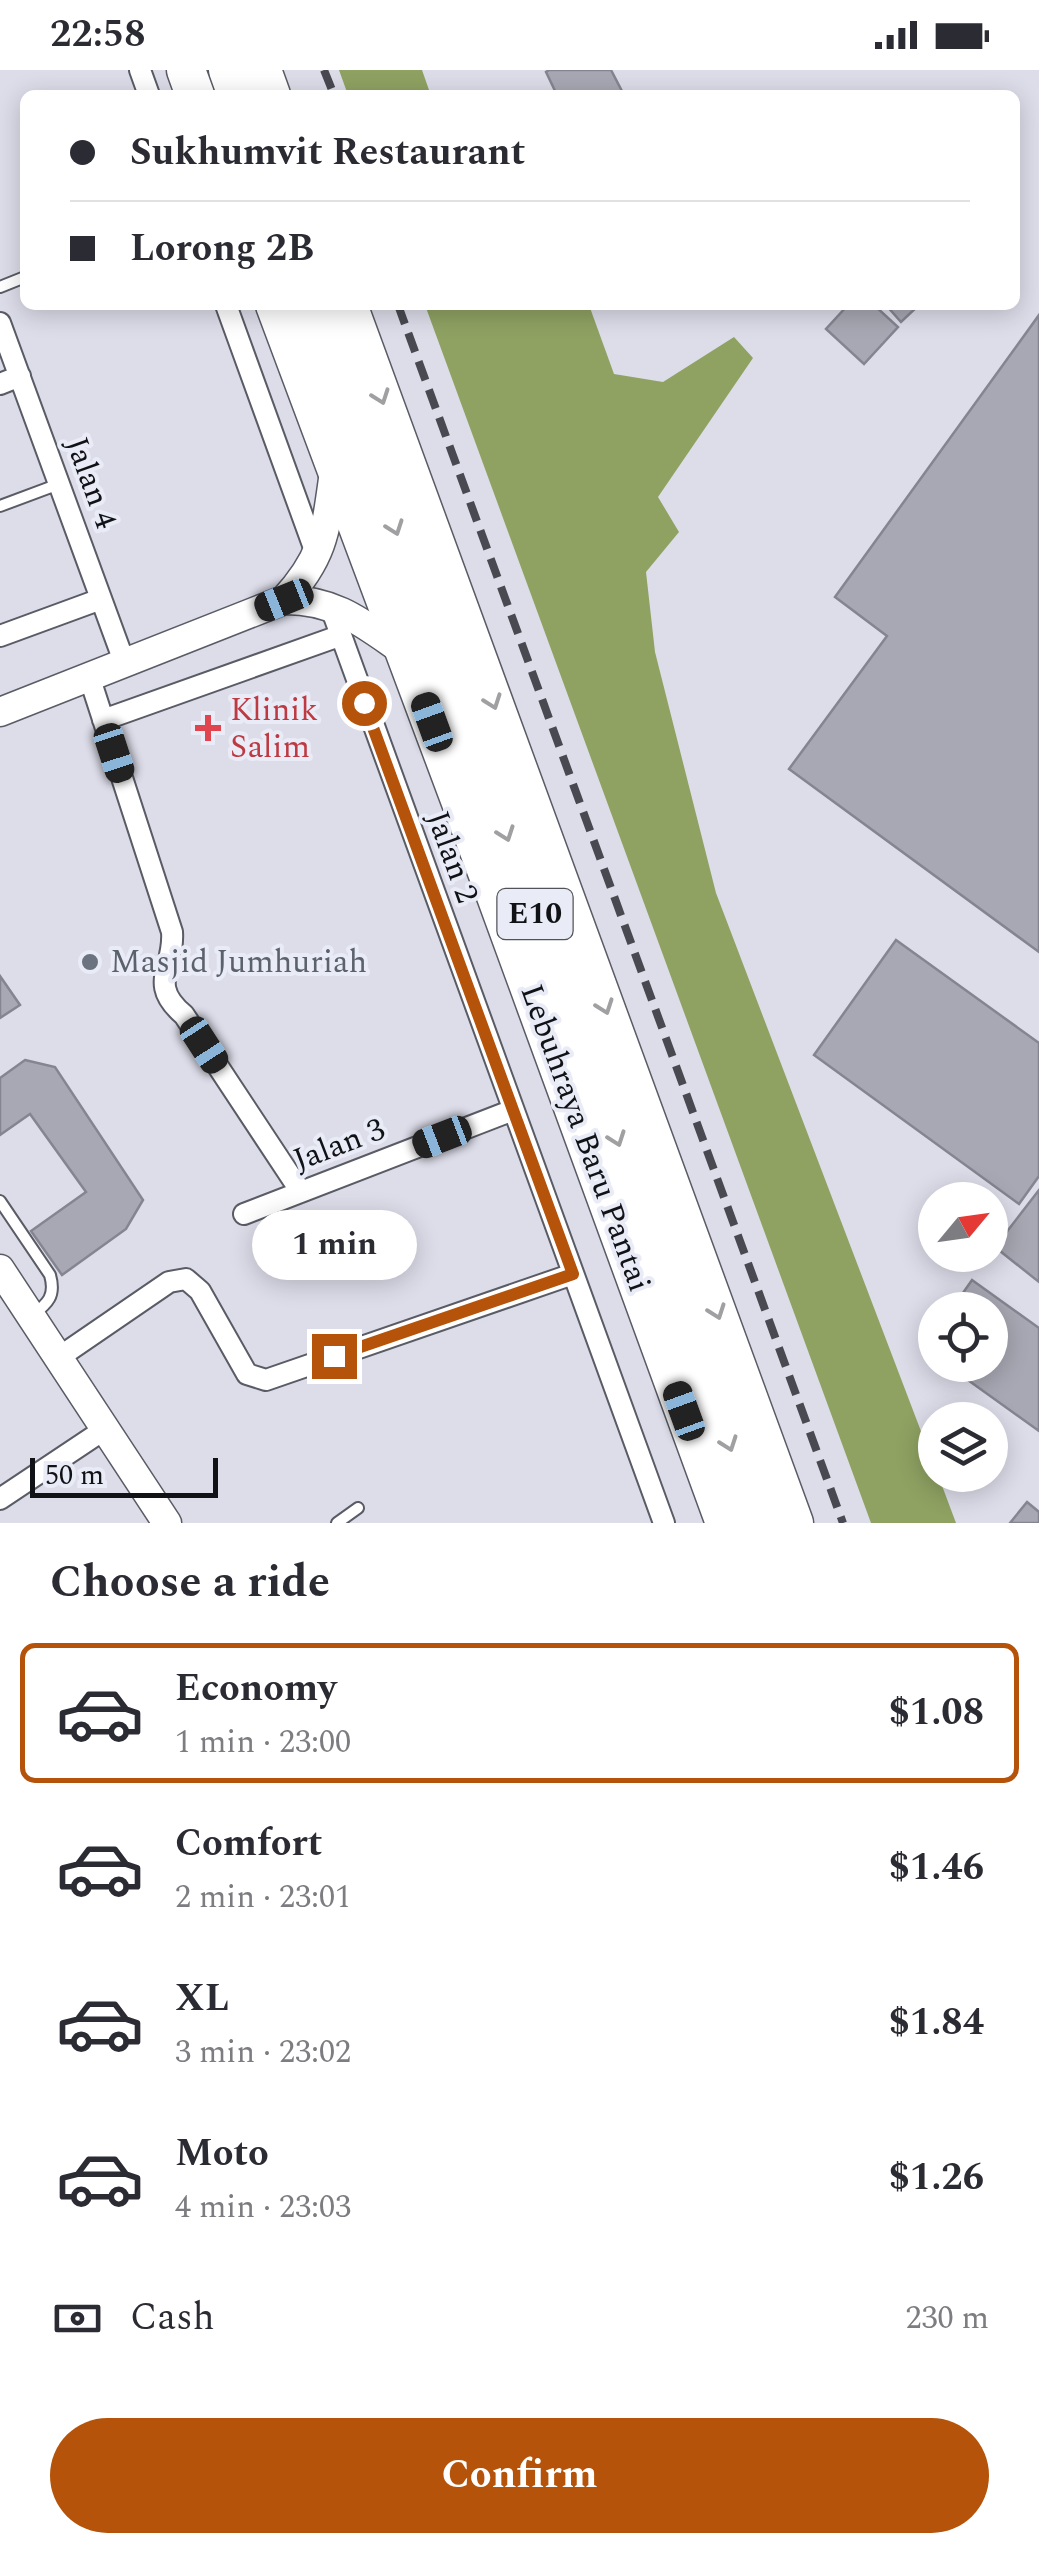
<!DOCTYPE html>
<html lang="en">
<head>
<meta charset="utf-8">
<style>
	:root { --surface:#fff; --page:#f7f7f7; --text:#2b2b33; --muted:#7c7c81; --line:#e1e1e2; --accent:#b45309 }
	body { margin:0; font-family:Spectral,serif; background:var(--page); color:var(--text); height:100vh; display:flex; flex-direction:column; font-size:38px; white-space:nowrap }
	* { box-sizing:border-box; margin:0 }
	p { font-size:32px; color:var(--muted) }
	.icon { flex:none; width:55px; height:55px; fill:none; stroke:currentColor; stroke-width:2; stroke-linecap:round; stroke-linejoin:round }
	.map { position:relative; height:1453px; overflow:hidden }
	.panel { display:flex; flex-direction:column; background:var(--surface); flex:1 }
	.panel>* { flex:none }
	.banner { position:absolute; left:20px; top:20px; width:1000px; height:220px; border-radius:15px; box-shadow:0 5px 25px #0003; display:grid; align-content:center; height:220px; padding:0 50px; background:var(--surface) }
	.needle { width:65px; rotate:61deg }
	.tools { position:absolute; left:918px; top:1112px; display:grid; gap:20px }
	.tools a { display:grid; place-items:center; width:90px; height:90px; border-radius:50%; background:var(--surface); box-shadow:0 5px 25px #0003; font-size:50px }
	.scale { position:absolute; left:30px; bottom:25px; width:188px; box-sizing:border-box; padding-left:10px; border:5px solid #111216; border-top:0; font-size:28px; line-height:35px; white-space:nowrap; color:#111216; -webkit-text-stroke:8px #e9ebf6; paint-order:stroke }
	.end { position:absolute; width:45px; height:45px; margin:-22px; border:12px solid #b45309; background:#fff; box-shadow:0 0 0 5px #fff }
	.from { border-radius:50% }
	.bubble { position:absolute; height:70px; border-radius:35px; background:var(--surface); box-shadow:0 5px 25px #0003; font-size:32px; font-weight:700; line-height:70px; text-align:center }
	.car { position:absolute; width:30px; height:60px; margin:-30px -15px; border-radius:12px; box-shadow:0 0 8px 2px #0007; background:linear-gradient(#222 24%,#8ab4d8 0 40%,#222 0 76%,#8ab4d8 0 86%,#222 0) }
	.banner b { display:flex; align-items:center; gap:35px; height:95px; font-size:38px }
	.banner b+b { border-top:2px solid var(--line) }
	.banner i { width:25px; height:25px; background:var(--text) }
	ul { padding:0; list-style:none }
	li { display:flex; align-items:center; gap:30px; height:140px; margin:0 20px 15px; padding:0 30px; border:5px solid transparent; border-radius:15px }
	li div { flex:1 }
	li b { display:block; font-size:38px }
	li em { font-style:normal; font-weight:700 }
	li.active { border-color:var(--accent) }
	li>.icon { width:90px; height:90px; stroke-width:1.5 }
	h2 { padding:0 50px; font-size:45px; line-height:120px }
	.pay { display:flex; align-items:center; gap:25px; height:110px; padding:0 50px; font-size:38px }
	.pay p { margin-inline-start:auto }
	.button { display:flex; gap:20px; margin-top:auto; padding:20px 50px }
	.button a { flex:1; height:115px; border-radius:60px; background:var(--accent); color:#fff; font-size:40px; font-weight:700; line-height:115px; text-align:center }
	.status { display:flex; justify-content:space-between; align-items:center; height:70px; padding:0 50px; background:var(--surface); direction:ltr }
	.status svg { height:28px; fill:currentColor }
	.map>svg:first-child { display:block }
	.forest { fill:#8fa262 }
	.building { fill:#a8a8b4; stroke:#848590; stroke-width:2.5 }
	.lines { fill:none; stroke-linecap:round; stroke-linejoin:round }
	.service-casing { stroke:#595b65; stroke-width:14 }
	.minor-casing { stroke:#595b65; stroke-width:24 }
	.tertiary-casing { stroke:#595b65; stroke-width:31 }
	.motorway-casing { stroke:#595b65; stroke-width:41 }
	.service { stroke:#fff; stroke-width:10 }
	.minor { stroke:#fff; stroke-width:20 }
	.tertiary { stroke:#fff; stroke-width:28 }
	.motorway { stroke:#fff; stroke-width:38 }
	.rail { stroke:#494a51; stroke-width:8; stroke-dasharray:20 10; stroke-linecap:butt }
	.oneway { stroke:#a0a0a2 }
	.route { stroke:#b45309; stroke-width:12 }
	.health-dot { fill:#e0444e; stroke:#e9ebf6; stroke-width:4 }
	.worship-dot { fill:#6b7280; stroke:#e9ebf6; stroke-width:4 }
	.labels { text-anchor:middle; dominant-baseline:central; stroke-width:8; stroke-linejoin:round; paint-order:stroke }
	.shield { fill:#e9ebf6; stroke:#525359; stroke-width:2.5 }
	.shield-label { font-size:30px; font-weight:bold; fill:#111216 }
	.street-label { font-size:32px; fill:#111216; stroke:#e9ebf6 }
	.health-label { font-size:32px; fill:#be3a42; stroke:#e9ebf6; text-anchor:start }
	.worship-label { font-size:32px; fill:#5b616d; stroke:#e9ebf6; text-anchor:start }
</style>
</head>
<body>
<div class="status"><b>22:58</b><svg viewBox="0 0 49 12"><path d="M0 12V9h3v3zM5 12V6h3v6zM10 12V3h3v9zM15 12V0h3v12zM26 1h20v11H26zM47 4h2v5h-2z"/></svg></div>
<div class="map">
<svg width="1039" height="1453" viewBox="0 0 1039 1453">
	<rect width="100%" height="100%" fill="#dcdde9"/>
	<path class="forest" d="M339,0H422L429,20L436,25H348Z
		M425,235H589L614,304L663,312L734,267L753,288L658,427L679,462L646,502L655,582L716,823L935,1398V1405H938L956,1453H871Z"/>
	<path class="building" d="M549,0H611L624,25H557L546,2Z
		M848,235H874L898,257L864,294L826,259Z
		M886,235H919L901,252Z
		M1039,245V882L789,699L887,566L835,527Z
		M896,870L1039,973V1106L1019,1134L814,985Z
		M0,906L20,935L0,948Z
		M25,990L55,997L143,1130L126,1159L62,1205L31,1161L86,1122L30,1044L0,1065V1008Z
		M1039,1120V1212L995,1177Z
		M972,1210L1039,1258V1361L947,1295H990V1240H951Z
		M1027,1432L1039,1442V1453H1010Z"/>
	<g class="lines">
		<defs>
			<path id="service" d="M0,217L25,207
				M0,436L59,414
				M0,1131L50,1205C56,1226 48,1233 32,1246
				M337,1453L358,1438"/>
			<path id="minor" d="M140,0L149,25
				M226,235L317,486
				M0,253L125,594
				M0,314L20,306
				M330,535L664,1453
				M0,566L101,529
				M90,609L172,862C175,898 147,914 184,945L301,1122
				M103,650L339,566
				M244,1144L513,1040
				M58,1288L169,1212L186,1209L200,1221L247,1304L266,1310L573,1204
				M0,1429L105,1359"/>
			<path id="tertiary" d="M284,530C327,484 326,455 335,395
				M0,642L284,530C336,529 365,555 406,583
				M0,1199L167,1453"/>
			<path id="motorway" d="M186,0L195,25
				M228,0L237,25
				M262,0L271,25
				M275,235L496,826L725,1453
				M314,235L757,1453
				M348,235L794,1453"/>
		</defs>
		<use href="#service" class="service-casing"/>
		<use href="#minor" class="minor-casing"/>
		<use href="#tertiary" class="tertiary-casing"/>
		<use href="#motorway" class="motorway-casing"/>
		<use href="#service" class="service"/>
		<use href="#minor" class="minor"/>
		<use href="#tertiary" class="tertiary"/>
		<use href="#motorway" class="motorway"/>
		<path class="rail" d="M324,0L334,25
			M398,235L843,1453"/>
	</g>
	<defs><path id="oneway-chevron" d="M-2-3.5L2.5 0L-2 3.5" fill="none" stroke-width="1.6" stroke-linecap="round" stroke-linejoin="round" transform="scale(2.5)"/></defs>
	<g class="oneway">
		<use href="#oneway-chevron" transform="translate(381 327) rotate(70)"/>
		<use href="#oneway-chevron" transform="translate(395 458) rotate(70)"/>
		<use href="#oneway-chevron" transform="translate(493 632) rotate(70)"/>
		<use href="#oneway-chevron" transform="translate(506 764) rotate(70)"/>
		<use href="#oneway-chevron" transform="translate(605 937) rotate(70)"/>
		<use href="#oneway-chevron" transform="translate(617 1069) rotate(70)"/>
		<use href="#oneway-chevron" transform="translate(717 1242) rotate(70)"/>
		<use href="#oneway-chevron" transform="translate(729 1374) rotate(70)"/>
	</g>
	<g class="lines">
		<path class="route" d="M334,1286L573,1204L364,633"/>
	</g>
	<path class="health-dot" d="M203 643h10v10h10v10h-10v10h-10v-10h-10v-10h10z"/>
	<circle class="worship-dot" cx="90" cy="892" r="10"/>
	<g class="labels">
		<rect class="shield" x="497.5" y="819" width="75" height="50" rx="8"/>
		<g class="shield-label">
			<text x="535" y="844">E10</text>
		</g>
		<g class="street-label">
			<text transform="translate(91 413) rotate(70)">Jalan 4</text>
			<text transform="translate(452 787) rotate(70)">Jalan 2</text>
			<text transform="translate(585 1068) rotate(70)">Lebuhraya Baru Pantai</text>
			<text transform="translate(339 1075) rotate(-21)">Jalan 3</text>
		</g>
		<g class="health-label">
			<text x="230" y="640">Klinik<tspan x="230" dy="37">Salim</tspan></text>
		</g>
		<g class="worship-label">
			<text x="110" y="892">Masjid Jumhuriah</text>
		</g>
	</g>
</svg>
<div class="tools">
<a><svg class="needle" viewBox="-14 -14 28 28"><path d="M0-13l5 13h-10z" fill="#e53935"/><path d="M0 13l5-13h-10z" fill="#7c7c81"/></svg></a>
<a><svg class="icon" aria-label="locate" viewBox="0 0 24 24"><circle cx="12" cy="12" r="6"/><path d="M12 2v4M12 18v4M2 12h4M18 12h4"/></svg></a>
<a><svg class="icon" aria-label="layers" viewBox="0 0 24 24"><path d="M12 4l9 5-9 5-9-5zM3 14l9 5 9-5"/></svg></a>
</div>
<div class="scale">50 m</div>
<i class="end from" style="left:364px;top:633px"></i>
<i class="end" style="left:334px;top:1286px"></i>
<div class="bubble" style="left:252px;top:1140px;width:165px">1 min</div>
<i class="car" style="left:284px;top:530px;rotate:248deg"></i>
<i class="car" style="left:432px;top:652px;rotate:340deg"></i>
<i class="car" style="left:114px;top:683px;rotate:162deg"></i>
<i class="car" style="left:204px;top:975px;rotate:147deg"></i>
<i class="car" style="left:442px;top:1067px;rotate:249deg"></i>
<i class="car" style="left:684px;top:1341px;rotate:340deg"></i>
<div class="banner">
<b><i class="from"></i>Sukhumvit Restaurant</b>
<b><i></i>Lorong 2B</b>
</div>
</div>
<section class="panel">
<h2>Choose a ride</h2>
<ul>
<li class="active"><svg class="icon" aria-label="car" viewBox="0 0 24 24"><path d="M5 17H2v-5l4-1 3-4h7l3 4 3 1v5h-3M9 17h6M6 11h13"/><circle cx="7" cy="17" r="2"/><circle cx="17" cy="17" r="2"/></svg><div><b>Economy</b><p>1 min · 23:00</p></div><em>$1.08</em></li>
<li><svg class="icon" aria-label="car" viewBox="0 0 24 24"><path d="M5 17H2v-5l4-1 3-4h7l3 4 3 1v5h-3M9 17h6M6 11h13"/><circle cx="7" cy="17" r="2"/><circle cx="17" cy="17" r="2"/></svg><div><b>Comfort</b><p>2 min · 23:01</p></div><em>$1.46</em></li>
<li><svg class="icon" aria-label="car" viewBox="0 0 24 24"><path d="M5 17H2v-5l4-1 3-4h7l3 4 3 1v5h-3M9 17h6M6 11h13"/><circle cx="7" cy="17" r="2"/><circle cx="17" cy="17" r="2"/></svg><div><b>XL</b><p>3 min · 23:02</p></div><em>$1.84</em></li>
<li><svg class="icon" aria-label="car" viewBox="0 0 24 24"><path d="M5 17H2v-5l4-1 3-4h7l3 4 3 1v5h-3M9 17h6M6 11h13"/><circle cx="7" cy="17" r="2"/><circle cx="17" cy="17" r="2"/></svg><div><b>Moto</b><p>4 min · 23:03</p></div><em>$1.26</em></li>
</ul>
<div class="pay"><svg class="icon" aria-label="cash" viewBox="0 0 24 24"><path d="M3 7h18v10H3z"/><circle cx="12" cy="12" r="2"/></svg>Cash<p>230 m</p></div>
<div class="button"><a>Confirm</a></div>
</section>
</body>
</html>
